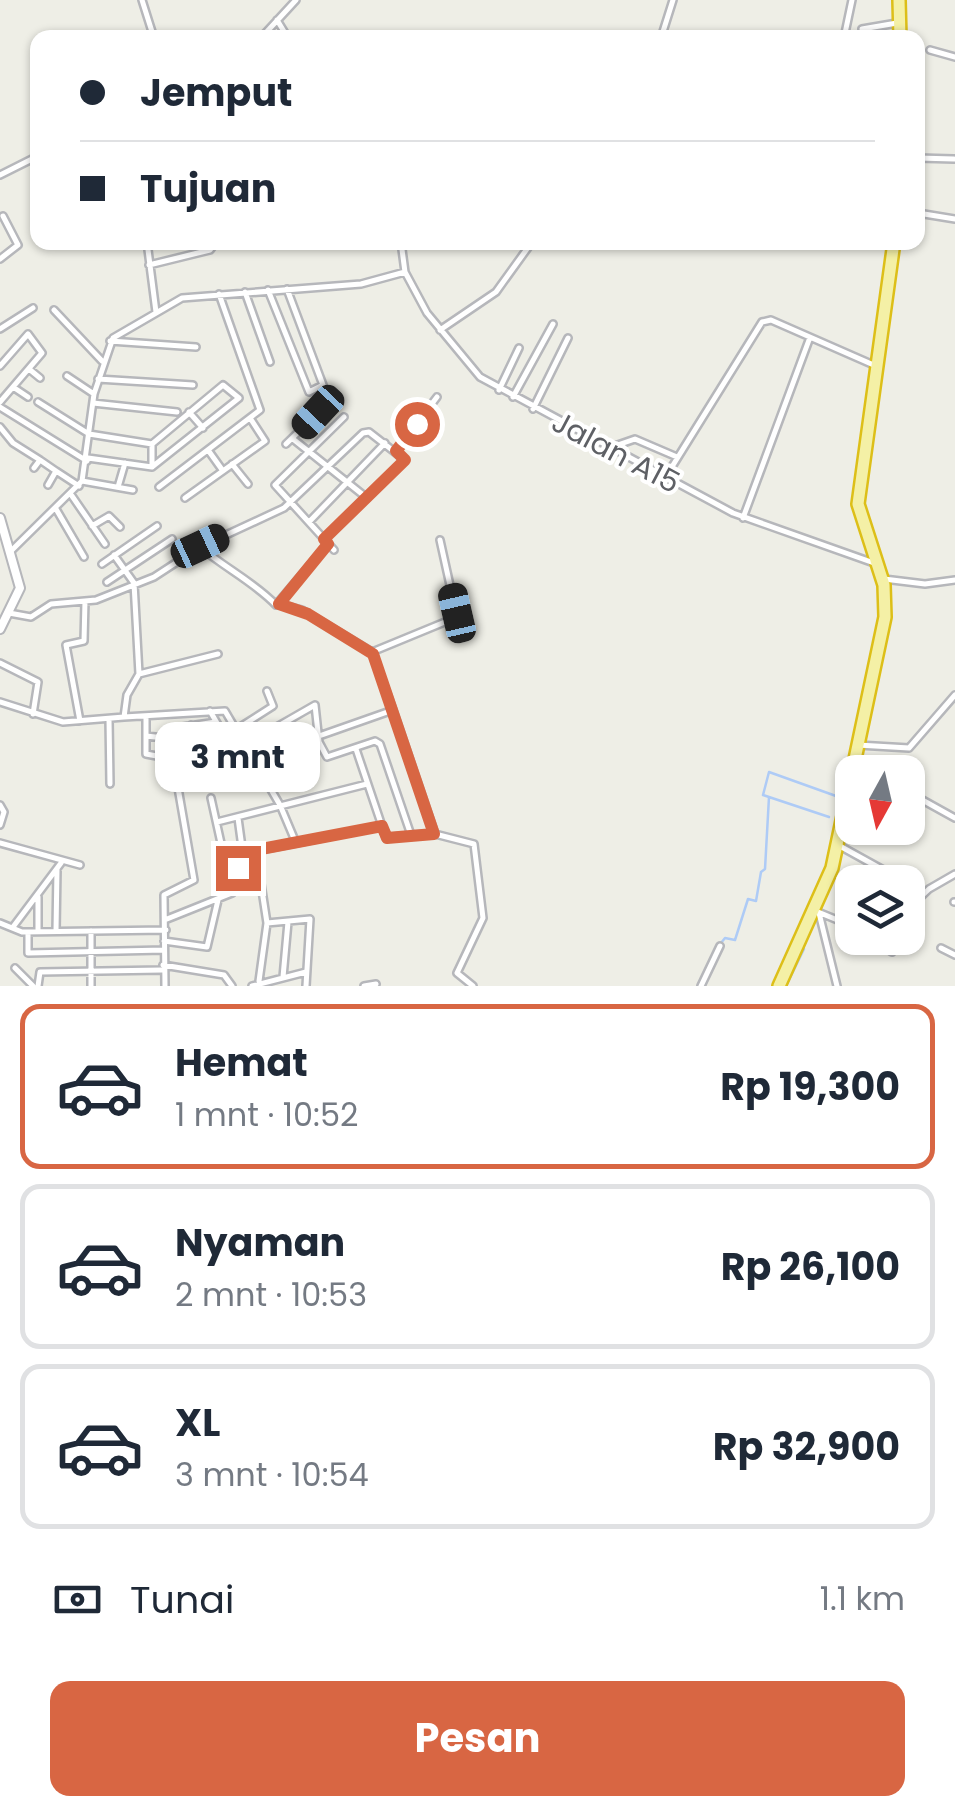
<!DOCTYPE html>
<html lang="id">
<head>
<meta charset="utf-8">
<style>
	:root { --surface:#fff; --page:#f6f6f7; --text:#1f2937; --muted:#747a83; --line:#e0e1e3; --accent:#d86643 }
	body { margin:0; font-family:Poppins,sans-serif; background:var(--page); color:var(--text); height:100vh; display:flex; flex-direction:column; font-size:38px; white-space:nowrap }
	* { box-sizing:border-box; margin:0 }
	p { font-size:32px; color:var(--muted) }
	.icon { flex:none; width:55px; height:55px; fill:none; stroke:currentColor; stroke-width:2; stroke-linecap:round; stroke-linejoin:round }
	.map { position:relative; height:986px; overflow:hidden }
	.sheet { display:flex; flex-direction:column; background:var(--surface); flex:1 }
	.sheet>* { flex:none }
	.banner { position:absolute; left:30px; top:30px; width:895px; height:220px; border-radius:20px; box-shadow:0 2px 8px #0004; display:grid; align-content:center; height:220px; padding:0 50px; background:var(--surface) }
	.needle { width:65px; rotate:188deg }
	.controls { position:absolute; left:835px; top:755px; display:grid; gap:20px }
	.controls a { display:grid; place-items:center; width:90px; height:90px; border-radius:20px; background:var(--surface); box-shadow:0 2px 8px #0004; font-size:50px }
	.end { position:absolute; width:45px; height:45px; margin:-22px; border:12px solid #d86643; background:#fff; box-shadow:0 0 0 5px #fff }
	.from { border-radius:50% }
	.bubble { position:absolute; height:70px; border-radius:20px; background:var(--surface); box-shadow:0 2px 8px #0004; font-size:32px; font-weight:700; line-height:70px; text-align:center }
	.car { position:absolute; width:30px; height:60px; margin:-30px -15px; border-radius:12px; box-shadow:0 0 8px 2px #0007; background:linear-gradient(#222 24%,#8ab4d8 0 40%,#222 0 76%,#8ab4d8 0 86%,#222 0) }
	.banner b { display:flex; align-items:center; gap:35px; height:95px; font-size:38px }
	.banner b+b { border-top:2px solid var(--line) }
	.banner i { width:25px; height:25px; background:var(--text) }
	ul { padding:18px 0 0; list-style:none }
	li { display:flex; align-items:center; gap:30px; height:165px; margin:0 20px 15px; padding:0 30px; border:5px solid var(--line); border-radius:20px }
	li div { flex:1 }
	li b { display:block; font-size:38px }
	li em { font-style:normal; font-weight:700 }
	li.active { border-color:var(--accent) }
	li>.icon { width:90px; height:90px; stroke-width:1.5 }
	.pay { display:flex; align-items:center; gap:25px; height:110px; padding:0 50px; font-size:38px }
	.pay p { margin-inline-start:auto }
	.action { display:flex; gap:20px; margin-top:auto; padding:20px 50px }
	.action a { flex:1; height:115px; border-radius:20px; background:var(--accent); color:#fff; font-size:40px; font-weight:700; line-height:115px; text-align:center }
	.map>svg:first-child { display:block }
	.lines { fill:none; stroke-linecap:round; stroke-linejoin:round }
	.stream { stroke:#aecbf6; stroke-width:2.5 }
	.minor-casing { stroke:#b6b7bb; stroke-width:10 }
	.tertiary-casing { stroke:#b6b7bb; stroke-width:12 }
	.trunk-casing { stroke:#ddbf18; stroke-width:16 }
	.minor { stroke:#fff; stroke-width:5 }
	.tertiary { stroke:#fff; stroke-width:8 }
	.trunk { stroke:#f4f0a6; stroke-width:11 }
	.route { stroke:#d86643; stroke-width:12 }
	.labels { text-anchor:middle; dominant-baseline:central; stroke-width:8; stroke-linejoin:round; paint-order:stroke }
	.street-label { font-size:30px; fill:#5e6065; stroke:#fff }
</style>
</head>
<body>
<div class="map">
<svg width="955" height="986" viewBox="0 0 955 986">
	<rect width="100%" height="100%" fill="#eeeee6"/>
	<g class="lines">
		<path class="stream" d="M829,817L763,795L769,772L836,796
			M721,943L725,938L735,940L748,899L756,901L761,872L765,869L769,797
			M786,986L804,949"/>
		<defs>
			<path id="minor" d="M142,0L154,38
				M277,20L288,38
				M862,29L897,23
				M261,38L296,0
				M661,38L673,0
				M844,38L852,0
				M930,50L955,57
				M918,158L954,159
				M0,175L38,156
				M918,213L955,219
				M147,242L156,312
				M401,242L405,272L427,313L480,377L733,513L874,563
				M0,259L18,245L3,216
				M149,265L210,250L216,242
				M268,290L309,392L323,385L287,289
				M245,292L270,362
				M54,310L102,361
				M0,329L33,308
				M440,330L496,292L532,242
				M110,341L196,347
				M0,366L28,334L42,353L0,402
				M29,369L40,378
				M67,376L94,394
				M98,379L193,385
				M13,387L28,397
				M499,390L519,348
				M513,397L553,324
				M38,402L89,434L152,444L223,385L239,398L152,467L88,458
				M93,403L177,412
				M0,407L87,461
				M533,409L568,338
				M189,412L203,428
				M0,427L13,443L40,460
				M293,439L367,498
				M286,444L319,412
				M152,445V467
				M609,448L635,439L677,457
				M208,450L223,471
				M396,451L437,397
				M232,464L248,484
				M34,468L40,460L56,471
				M665,478L762,322L771,320L876,366
				M82,481L133,490
				M48,485L56,471L79,486
				M118,487L125,463
				M159,487L260,410L219,294
				M72,496L105,544
				M185,498L265,441L250,418
				M56,509L84,557
				M743,518L809,340
				M309,522L385,443
				M92,526L109,516L120,527
				M200,547C225,568 254,582 276,605L328,544
				M12,550L82,481L94,394L113,338L182,298L361,284L405,272
				M334,550L275,485L344,417
				M102,564L157,526
				M884,579L925,584L955,580
				M107,582L172,539
				M279,604L302,610L372,652L393,710
				M9,613L31,617L51,604L96,600L154,577L200,547L284,508L363,433L369,432L405,460L324,539
				M372,652L457,617L440,540
				M0,663L38,682L33,714
				M139,674L218,654
				M0,702L63,722L124,717L127,695L139,674L134,583L114,555
				M210,711L246,773
				M146,716V754L173,759L194,880L164,895L165,986
				M124,717L225,711L280,805L296,843L245,853
				M109,719L110,784
				M80,721L66,645L84,641L85,601
				M191,725L226,787L257,765
				M176,728L216,722
				M237,729L273,706L267,691
				M146,736L201,742
				M319,736L393,710L435,834
				M247,744L315,705L319,742L327,757L375,741L380,744L411,835L435,834L474,844L483,918L457,973L473,986
				M858,745L909,748L955,695
				M356,749L386,838L411,835
				M908,792L955,818
				M0,805L4,812L0,825
				M217,822L367,784
				M0,843L80,865
				M296,843L381,826
				M838,845L905,882
				M256,851L267,923L259,981
				M228,870L244,862L238,818
				M954,902H955
				M908,909L929,889L955,874
				M818,912L852,926
				M819,913L837,986
				M167,919L232,893L211,798
				M0,923L22,932L166,930
				M267,923L310,919L306,986
				M13,927L61,863
				M38,931V897
				M56,931L57,869
				M91,931V986
				M28,934V953L164,950
				M870,938L892,952
				M164,941L207,947L218,900
				M941,948L955,955
				M163,965L224,975L232,986
				M15,968L33,986
				M283,977L288,922
				M38,986L40,972L162,970
				M252,986L306,972
				M364,986L376,984
				M701,986L720,946"/>
			<path id="tertiary" d="M0,518L20,588L0,629"/>
			<path id="trunk" d="M899,0L900,38
				M779,986L832,868L885,617L884,585L858,504L894,242"/>
		</defs>
		<use href="#minor" class="minor-casing"/>
		<use href="#tertiary" class="tertiary-casing"/>
		<use href="#trunk" class="trunk-casing"/>
		<use href="#minor" class="minor"/>
		<use href="#tertiary" class="tertiary"/>
		<use href="#trunk" class="trunk"/>
	</g>
	<g class="lines">
		<path class="route" d="M238,868L245,852L382,826L387,838L434,834L373,654L308,614L279,604L328,544L324,539L405,460L396,451L417,424"/>
	</g>
	<g class="labels">
		<g class="street-label">
			<text transform="translate(616 452) rotate(28)">Jalan A15</text>
		</g>
	</g>
</svg>
<div class="controls">
<a><svg class="needle" viewBox="-14 -14 28 28"><path d="M0-13l5 13h-10z" fill="#e53935"/><path d="M0 13l5-13h-10z" fill="#747a83"/></svg></a>
<a><svg class="icon" aria-label="layers" viewBox="0 0 24 24"><path d="M12 4l9 5-9 5-9-5zM3 14l9 5 9-5"/></svg></a>
</div>
<i class="end from" style="left:417px;top:424px"></i>
<i class="end" style="left:238px;top:868px"></i>
<div class="bubble" style="left:155px;top:722px;width:165px">3 mnt</div>
<i class="car" style="left:318px;top:412px;rotate:223deg"></i>
<i class="car" style="left:200px;top:546px;rotate:65deg"></i>
<i class="car" style="left:457px;top:613px;rotate:347deg"></i>
<div class="banner">
<b><i class="from"></i>Jemput</b>
<b><i></i>Tujuan</b>
</div>
</div>
<section class="sheet">
<ul>
<li class="active"><svg class="icon" aria-label="car" viewBox="0 0 24 24"><path d="M5 17H2v-5l4-1 3-4h7l3 4 3 1v5h-3M9 17h6M6 11h13"/><circle cx="7" cy="17" r="2"/><circle cx="17" cy="17" r="2"/></svg><div><b>Hemat</b><p>1 mnt · 10:52</p></div><em>Rp 19,300</em></li>
<li><svg class="icon" aria-label="car" viewBox="0 0 24 24"><path d="M5 17H2v-5l4-1 3-4h7l3 4 3 1v5h-3M9 17h6M6 11h13"/><circle cx="7" cy="17" r="2"/><circle cx="17" cy="17" r="2"/></svg><div><b>Nyaman</b><p>2 mnt · 10:53</p></div><em>Rp 26,100</em></li>
<li><svg class="icon" aria-label="car" viewBox="0 0 24 24"><path d="M5 17H2v-5l4-1 3-4h7l3 4 3 1v5h-3M9 17h6M6 11h13"/><circle cx="7" cy="17" r="2"/><circle cx="17" cy="17" r="2"/></svg><div><b>XL</b><p>3 mnt · 10:54</p></div><em>Rp 32,900</em></li>
</ul>
<div class="pay"><svg class="icon" aria-label="cash" viewBox="0 0 24 24"><path d="M3 7h18v10H3z"/><circle cx="12" cy="12" r="2"/></svg>Tunai<p>1.1 km</p></div>
<div class="action"><a>Pesan</a></div>
</section>
</body>
</html>
